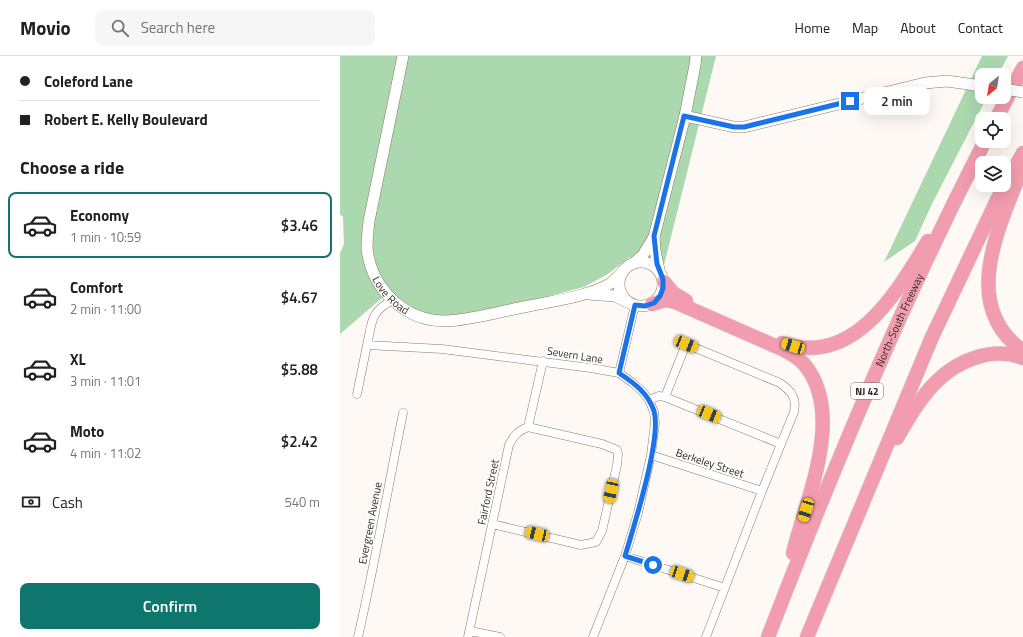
<!DOCTYPE html>
<html lang="en">
<head>
<meta charset="utf-8">
<style>
	:root { --surface:#fff; --page:#f6f6f6; --text:#202124; --muted:#757577; --line:#e0e0e0; --accent:#0f766e }
	body { margin:0; font-family:"Titillium Web",sans-serif; background:var(--page); color:var(--text); height:100vh; display:flex; flex-direction:column; font-size:15px; white-space:nowrap }
	* { box-sizing:border-box; margin:0 }
	p { font-size:13px; color:var(--muted) }
	.icon { flex:none; width:22px; height:22px; fill:none; stroke:currentColor; stroke-width:2; stroke-linecap:round; stroke-linejoin:round }
	.map { position:relative; flex:1; overflow:hidden }
	.side { display:flex; flex-direction:column; background:var(--surface); width:340px }
	.side>* { flex:none }
	.banner { display:grid; align-content:center; height:88px; padding:0 20px; background:var(--surface) }
	.needle { width:26px; rotate:210deg }
	.buttons { position:absolute; left:635px; top:12px; display:grid; gap:8px }
	.buttons a { display:grid; place-items:center; width:36px; height:36px; border-radius:8px; background:var(--surface); box-shadow:0 4px 16px #0002; font-size:20px }
	.end { position:absolute; width:18px; height:18px; margin:-9px; border:5px solid #1a73e8; background:#fff; box-shadow:0 0 0 2px #fff }
	.from { border-radius:50% }
	.bubble { position:absolute; height:28px; border-radius:8px; background:var(--surface); box-shadow:0 4px 16px #0002; font-size:13px; font-weight:600; line-height:28px; text-align:center }
	.car { position:absolute; width:12px; height:24px; margin:-12px -6px; border-radius:5px; box-shadow:0 0 3px 1px #0007; background:linear-gradient(#f5c518 24%,#345 0 40%,#f5c518 0 76%,#345 0 86%,#f5c518 0) }
	.banner b { display:flex; align-items:center; gap:14px; height:38px; font-size:15px }
	.banner b+b { border-top:1px solid var(--line) }
	.banner i { width:10px; height:10px; background:var(--text) }
	ul { padding:0; list-style:none }
	li { display:flex; align-items:center; gap:12px; height:66px; margin:0 8px 6px; padding:0 12px; border:2px solid transparent; border-radius:8px }
	li div { flex:1 }
	li b { display:block; font-size:15px }
	li em { font-style:normal; font-weight:600 }
	li.active { border-color:var(--accent) }
	li>.icon { width:36px; height:36px; stroke-width:1.5 }
	h2 { padding:0 20px; font-size:18px; line-height:48px }
	.pay { display:flex; align-items:center; gap:10px; height:44px; padding:0 20px; font-size:15px }
	.pay p { margin-inline-start:auto }
	.cta { display:flex; gap:8px; margin-top:auto; padding:8px 20px }
	.cta a { flex:1; height:46px; border-radius:8px; background:var(--accent); color:#fff; font-size:16px; font-weight:600; line-height:46px; text-align:center }
	header { display:flex; align-items:center; gap:24px; box-sizing:border-box; height:56px; padding:0 20px; background:var(--surface); border-bottom:1px solid var(--line) }
	header strong { font-size:19px }
	nav { display:flex; gap:22px; margin-inline-start:auto; font-size:14px }
	.search { width:280px; height:36px; background:var(--page); display:flex; align-items:center; gap:10px; box-sizing:border-box; padding:0 14px; border-radius:8px; color:var(--muted); font-size:15px }
	main { display:flex; flex:1; min-height:0 }
	.map>svg:first-child { display:block }
	.green { fill:#acd8b0 }
	.lines { fill:none; stroke-linecap:round; stroke-linejoin:round }
	.street-casing { stroke:#8f7969; stroke-width:9 }
	.secondary-casing { stroke:#8f7969; stroke-width:12 }
	.highway-casing { stroke:#d6d4d2; stroke-width:15 }
	.street { stroke:#fff; stroke-width:8 }
	.secondary { stroke:#fff; stroke-width:11 }
	.highway { stroke:#f29daf; stroke-width:14 }
	.secondary-bridge-casing { stroke:#8f7969; stroke-width:12; stroke-linecap:butt }
	.secondary-bridge { stroke:#fff; stroke-width:11 }
	.route { stroke:#1a73e8; stroke-width:5 }
	.labels { text-anchor:middle; dominant-baseline:central; stroke-width:4; stroke-linejoin:round; paint-order:stroke }
	.shield { fill:#fff; stroke:#6e6863; stroke-width:1 }
	.shield-label { font-size:10px; font-weight:bold; fill:#302720 }
	.street-label { font-size:11px; fill:#302720; stroke:#fff }
</style>
</head>
<body>
<header>
<strong>Movio</strong>
<div class="search"><svg class="icon" aria-label="search" viewBox="0 0 24 24"><circle cx="10" cy="10" r="6"/><path d="M15 15l6 6"/></svg>Search here</div>
<nav><a>Home</a><a>Map</a><a>About</a><a>Contact</a></nav>
</header>
<main>
<section class="side">
<div class="banner">
<b><i class="from"></i>Coleford Lane</b>
<b><i></i>Robert E. Kelly Boulevard</b>
</div>
<h2>Choose a ride</h2>
<ul>
<li class="active"><svg class="icon" aria-label="car" viewBox="0 0 24 24"><path d="M5 17H2v-5l4-1 3-4h7l3 4 3 1v5h-3M9 17h6M6 11h13"/><circle cx="7" cy="17" r="2"/><circle cx="17" cy="17" r="2"/></svg><div><b>Economy</b><p>1 min · 10:59</p></div><em>$3.46</em></li>
<li><svg class="icon" aria-label="car" viewBox="0 0 24 24"><path d="M5 17H2v-5l4-1 3-4h7l3 4 3 1v5h-3M9 17h6M6 11h13"/><circle cx="7" cy="17" r="2"/><circle cx="17" cy="17" r="2"/></svg><div><b>Comfort</b><p>2 min · 11:00</p></div><em>$4.67</em></li>
<li><svg class="icon" aria-label="car" viewBox="0 0 24 24"><path d="M5 17H2v-5l4-1 3-4h7l3 4 3 1v5h-3M9 17h6M6 11h13"/><circle cx="7" cy="17" r="2"/><circle cx="17" cy="17" r="2"/></svg><div><b>XL</b><p>3 min · 11:01</p></div><em>$5.88</em></li>
<li><svg class="icon" aria-label="car" viewBox="0 0 24 24"><path d="M5 17H2v-5l4-1 3-4h7l3 4 3 1v5h-3M9 17h6M6 11h13"/><circle cx="7" cy="17" r="2"/><circle cx="17" cy="17" r="2"/></svg><div><b>Moto</b><p>4 min · 11:02</p></div><em>$2.42</em></li>
</ul>
<div class="pay"><svg class="icon" aria-label="cash" viewBox="0 0 24 24"><path d="M3 7h18v10H3z"/><circle cx="12" cy="12" r="2"/></svg>Cash<p>540 m</p></div>
<div class="cta"><a>Confirm</a></div>
</section>
<div class="map">
<svg width="683" height="581" viewBox="0 0 683 581">
	<rect width="100%" height="100%" fill="#fef9f5"/>
	<path class="green" d="M0,0H376L323,213L290,201L268,218L244,231L146,256L100,261L78,255L64,248L49,236L0,278V197L4,188L3,160L0,159Z
		M642,0H668L658,19H642V41H647L592,148L575,185L544,206Z"/>
	<g class="lines">
		<defs>
			<path id="street" d="M53,244C30,255 32,267 27,289L102,293L251,312L279,317L293,327L303,336L309,344L314,356L315,367L311,399L298,457L285,500L253,581
				M279,317L295,249
				M17,338L27,289
				M325,341L346,288L440,327C451,335 457,341 454,356L422,435L366,581
				M309,344L319,340L325,341L441,388
				M311,399L422,435
				M152,468L241,489L256,486L262,475L277,409L278,398L277,394L262,388L188,371
				M285,500L385,532
				M130,575L160,581
				M18,581C35,507 48,432 63,357
				M128,581L169,389C174,379 178,375 188,371L203,305"/>
			<g id="secondary">
				<path id="s1" d="M63,0L29,165C28,174 27,183 27,192C31,232 64,265 105,265C133,264 161,255 189,250C212,245 251,240 271,227C275,224 278,220 282,217"/>
				<path d="M345,60L394,71H404L585,27L607,25L642,30"/>
				<path d="M314,181L315,195L319,214"/>
				<circle cx="301" cy="228" r="22"/>
				<path d="M294,207L303,199L314,181L345,60L355,9L356,0"/>
				<path d="M248,238L275,240L287,246"/>
			</g>
			<g id="highway">
				<path d="M656,63L683,12"/>
				<path d="M680,117C658,174 620,250 683,295"/>
				<path d="M324,226L333,237L346,245"/>
				<path d="M312,248L325,244L335,246L442,293C450,297 458,301 464,308C506,358 466,443 453,497"/>
				<path d="M442,287C514,312 557,236 588,185"/>
				<path d="M557,382C568,363 580,342 596,326C618,304 653,290 683,302"/>
				<path id="s2" d="M428,581C493,413 562,246 645,85"/>
				<path d="M467,581L592,281L658,142L683,97"/>
			</g>
		</defs>
		<use href="#street" class="street-casing"/>
		<use href="#secondary" class="secondary-casing"/>
		<use href="#highway" class="highway-casing"/>
		<use href="#street" class="street"/>
		<use href="#secondary" class="secondary"/>
		<use href="#highway" class="highway"/>
		<defs>
			<path id="secondary-bridge" d="M664,33L683,36"/>
		</defs>
		<use href="#secondary-bridge" class="secondary-bridge-casing"/>
		<use href="#secondary-bridge" class="secondary-bridge"/>
	</g>
	<g class="lines">
		<path class="route" d="M313,509L285,500C294,470 322,382 314,355C308,337 294,327 279,317L295,249L305,250L314,247L320,240L323,232V223L317,208L314,180L344,60L394,71H404L510,45"/>
	</g>
	<g class="labels">
		<rect class="shield" x="511" y="327" width="32" height="16" rx="3"/>
		<g class="shield-label">
			<text x="527" y="335">NJ 42</text>
		</g>
		<g class="street-label">
			<text stroke="none"><textPath href="#s1" startOffset="250">Love Road</textPath></text>
			<text stroke="none"><textPath href="#s2" startOffset="343">North-South Freeway</textPath></text>
			<text transform="translate(235 299) rotate(9)">Severn Lane</text>
			<text transform="translate(370 407) rotate(18)">Berkeley Street</text>
			<text transform="translate(148 436) rotate(-78)">Fairford Street</text>
			<text transform="translate(30 467) rotate(-79)">Evergreen Avenue</text>
		</g>
	</g>
</svg>
<div class="buttons">
<a><svg class="needle" viewBox="-14 -14 28 28"><path d="M0-13l5 13h-10z" fill="#e53935"/><path d="M0 13l5-13h-10z" fill="#757577"/></svg></a>
<a><svg class="icon" aria-label="locate" viewBox="0 0 24 24"><circle cx="12" cy="12" r="6"/><path d="M12 2v4M12 18v4M2 12h4M18 12h4"/></svg></a>
<a><svg class="icon" aria-label="layers" viewBox="0 0 24 24"><path d="M12 4l9 5-9 5-9-5zM3 14l9 5 9-5"/></svg></a>
</div>
<i class="end from" style="left:313px;top:509px"></i>
<i class="end" style="left:510px;top:45px"></i>
<div class="bubble" style="left:524px;top:31px;width:66px">2 min</div>
<i class="car" style="left:346px;top:288px;rotate:112deg"></i>
<i class="car" style="left:453px;top:290px;rotate:287deg"></i>
<i class="car" style="left:369px;top:358px;rotate:112deg"></i>
<i class="car" style="left:271px;top:435px;rotate:192deg"></i>
<i class="car" style="left:466px;top:454px;rotate:197deg"></i>
<i class="car" style="left:197px;top:478px;rotate:283deg"></i>
<i class="car" style="left:342px;top:518px;rotate:108deg"></i>
</div>
</main>
</body>
</html>
